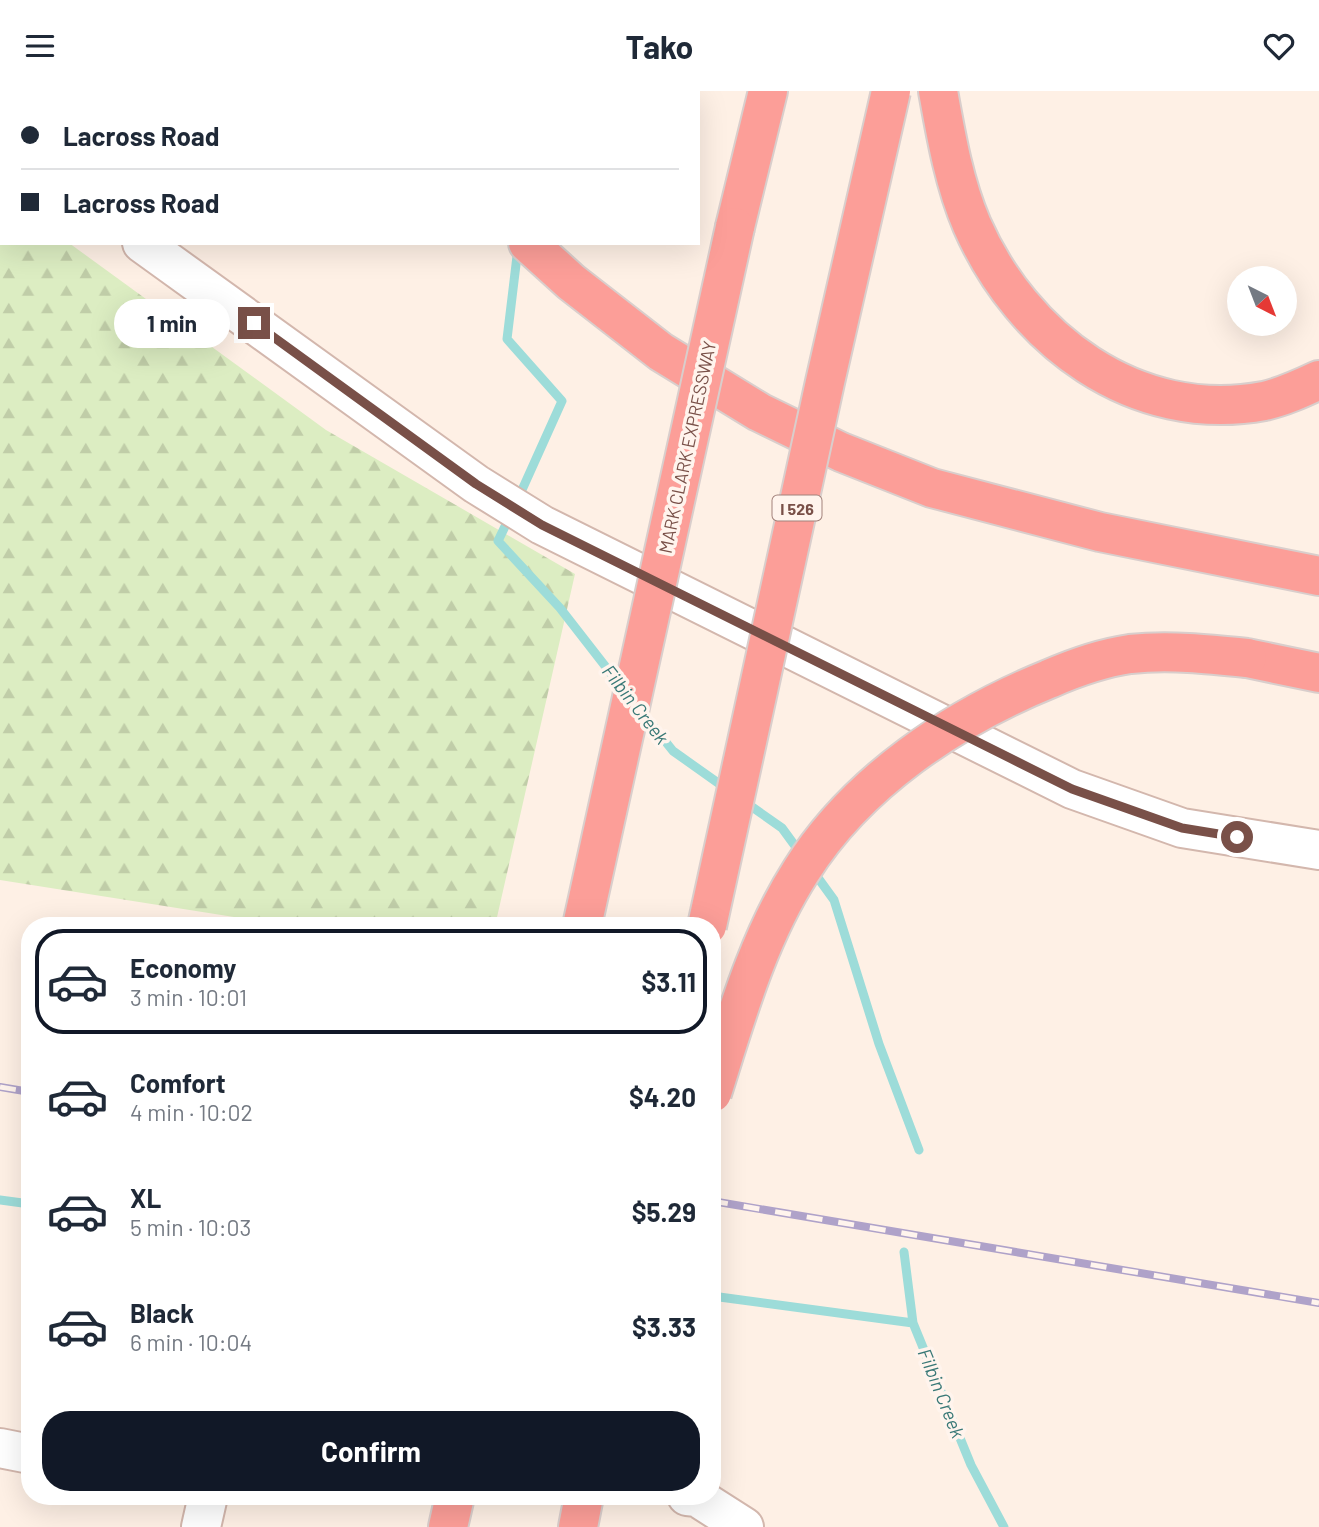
<!DOCTYPE html>
<html lang="en">
<head>
<meta charset="utf-8">
<style>
	:root { --surface:#fff; --page:#f6f6f7; --text:#1f2937; --muted:#747a83; --line:#e0e1e3; --accent:#111827 }
	body { margin:0; font-family:Barlow,sans-serif; background:var(--page); color:var(--text); height:100vh; display:flex; flex-direction:column; font-size:26px; white-space:nowrap }
	* { box-sizing:border-box; margin:0 }
	p { font-size:23px; color:var(--muted) }
	.icon { flex:none; width:38px; height:38px; fill:none; stroke:currentColor; stroke-width:2; stroke-linecap:round; stroke-linejoin:round }
	.map { position:relative; flex:1; overflow:hidden }
	.drawer { position:absolute; left:21px; top:826px; width:700px; height:588px; display:flex; flex-direction:column; background:var(--surface); border-radius:28px; box-shadow:0 7px 28px #0002 }
	.drawer>* { flex:none }
	.hud { position:absolute; left:0px; top:0px; width:700px; height:154px; box-shadow:0 7px 28px #0002; display:grid; align-content:center; height:154px; padding:0 21px; background:var(--surface) }
	.needle { width:46px; rotate:138deg }
	.controls { position:absolute; left:1227px; top:175px; display:grid; gap:14px }
	.controls a { display:grid; place-items:center; width:70px; height:70px; border-radius:50%; background:var(--surface); box-shadow:0 7px 28px #0002; font-size:35px }
	.end { position:absolute; width:32px; height:32px; margin:-16px; border:9px solid #795048; background:#fff; box-shadow:0 0 0 4px #fff }
	.from { border-radius:50% }
	.bubble { position:absolute; height:49px; border-radius:24px; background:var(--surface); box-shadow:0 7px 28px #0002; font-size:23px; font-weight:700; line-height:49px; text-align:center }
	.hud b { display:flex; align-items:center; gap:24px; height:66px; font-size:26px }
	.hud b+b { border-top:2px solid var(--line) }
	.hud i { width:18px; height:18px; background:var(--text) }
	ul { padding:12px 0 0; list-style:none }
	li { display:flex; align-items:center; gap:21px; height:105px; margin:0 14px 10px; padding:0 7px; border:4px solid transparent; border-radius:28px }
	li div { flex:1 }
	li b { display:block; font-size:26px }
	li em { font-style:normal; font-weight:700 }
	li.on { border-color:var(--accent) }
	li>.icon { width:63px; height:63px; stroke-width:1.5 }
	.cta { display:flex; gap:14px; margin-top:auto; padding:14px 21px }
	.cta a { flex:1; height:80px; border-radius:28px; background:var(--accent); color:#fff; font-size:28px; font-weight:700; line-height:80px; text-align:center }
	header { display:flex; justify-content:space-between; align-items:center; height:91px; padding:0 21px; background:var(--surface); font-size:32px; font-weight:700 }
	.map>svg:first-child { display:block }
	.forest { fill:url(#forest-firs) }
	.lines { fill:none; stroke-linecap:round; stroke-linejoin:round }
	.stream { stroke:#9ddcd9; stroke-width:9 }
	.minor-casing { stroke:#d3b7ad; stroke-width:42 }
	.highway-casing { stroke:#d9cecc; stroke-width:42 }
	.minor { stroke:#fff; stroke-width:38 }
	.highway { stroke:#fc9e98; stroke-width:38 }
	.rail-casing { stroke:#afa2c9; stroke-width:8 }
	.rail { stroke:#fff4ed; stroke-width:5; stroke-dasharray:16; stroke-linecap:butt }
	.highway-bridge-casing { stroke:#d9cecc; stroke-width:42; stroke-linecap:butt }
	.highway-bridge { stroke:#fc9e98; stroke-width:38 }
	.route { stroke:#795048; stroke-width:9 }
	.labels { text-anchor:middle; dominant-baseline:central; stroke-width:7; stroke-linejoin:round; paint-order:stroke }
	.shield { fill:#fff4ed; stroke:#a1817a; stroke-width:2 }
	.shield-label { font-size:16px; font-weight:bold; fill:#795048 }
	.street-label { font-size:18px; fill:#795048; stroke:#fff4ed }
	.water-label { font-size:19px; font-style:italic; fill:#387876; stroke:#fff4ed }
</style>
</head>
<body>
<header><svg class="icon" aria-label="menu" viewBox="0 0 24 24"><path d="M4 6h16M4 12h16M4 18h16"/></svg>Tako<svg class="icon" aria-label="heart" viewBox="0 0 24 24"><path d="M12 20l-8-8c-3-5 5-10 8-4 3-6 11-1 8 4z"/></svg></header>
<div class="map">
<svg width="1319" height="1436" viewBox="0 0 1319 1436">
	<defs>
		<pattern id="forest-firs" width="22" height="20" patternUnits="userSpaceOnUse" patternTransform="scale(1.75)"><rect width="22" height="20" fill="#dcedc2"/><path d="M5 1l3.5 6h-7zM16 11l3.5 6h-7z" fill="#c0cda8"/></pattern>
	</defs>
	<rect width="100%" height="100%" fill="#fef0e5"/>
	<path class="forest" d="M0,102L2,152H69L326,339L575,483L495,835H290L0,789Z"/>
	<g class="lines">
		<path class="stream" d="M521,0L524,2
			M517,410L562,310L507,248L518,157
			M510,425L498,450L560,517L623,598
			M641,620L673,660L728,699
			M745,711L782,737L801,763
			M813,780L834,809L879,953L919,1059
			M0,1109L30,1113
			M904,1161L913,1232L971,1374L1004,1436
			M712,1205L913,1232"/>
		<defs>
			<path id="minor" d="M0,49L2,51
				M142,152L476,393L542,434L1072,698L1182,737L1319,759
				M0,1357L30,1363
				M687,1405L697,1406L744,1436
				M201,1436L208,1405"/>
			<path id="highway" d="M396,0L397,2
				M938,0C946,45 954,92 972,134C1022,248 1135,334 1264,310C1283,306 1302,297 1319,289
				M735,136L768,0
				M528,152L571,191L661,261L759,321L841,361L932,397L1100,441L1319,485
				M1247,567L1319,582
				M448,1436L455,1405
				M578,1436L584,1405"/>
		</defs>
		<use href="#minor" class="minor-casing"/>
		<use href="#highway" class="highway-casing"/>
		<use href="#minor" class="minor"/>
		<use href="#highway" class="highway"/>
		<defs>
			<path id="rail" d="M0,996L30,1001
				M712,1110L1319,1212"/>
		</defs>
		<use href="#rail" class="rail-casing"/>
		<use href="#rail" class="rail"/>
		<defs>
			<path id="highway-bridge" d="M582,835L735,136
				M707,835L825,291L891,0
				M712,1002C736,926 758,847 801,780C857,691 953,627 1049,588C1074,577 1103,567 1130,563C1169,559 1208,563 1247,567"/>
		</defs>
		<use href="#highway-bridge" class="highway-bridge-casing"/>
		<use href="#highway-bridge" class="highway-bridge"/>
	</g>
	<g class="lines">
		<path class="route" d="M254,232L476,393L542,434L1072,698L1182,737L1237,746"/>
	</g>
	<g class="labels">
		<rect class="shield" x="772.5" y="404.5" width="49" height="25" rx="5"/>
		<g class="shield-label">
			<text x="797" y="417">I 526</text>
		</g>
		<g class="street-label">
			<text transform="translate(687 356) rotate(-78)">MARK CLARK EXPRESSWAY</text>
		</g>
		<g class="water-label">
			<text transform="translate(636 613) rotate(52)">Filbin Creek</text>
			<text transform="translate(942 1302) rotate(68)">Filbin Creek</text>
		</g>
	</g>
</svg>
<div class="controls">
<a><svg class="needle" viewBox="-14 -14 28 28"><path d="M0-13l5 13h-10z" fill="#e53935"/><path d="M0 13l5-13h-10z" fill="#747a83"/></svg></a>
</div>
<i class="end from" style="left:1237px;top:746px"></i>
<i class="end" style="left:254px;top:232px"></i>
<div class="bubble" style="left:114px;top:208px;width:116px">1 min</div>
<div class="hud">
<b><i class="from"></i>Lacross Road</b>
<b><i></i>Lacross Road</b>
</div>
<section class="drawer">
<ul>
<li class="on"><svg class="icon" aria-label="car" viewBox="0 0 24 24"><path d="M5 17H2v-5l4-1 3-4h7l3 4 3 1v5h-3M9 17h6M6 11h13"/><circle cx="7" cy="17" r="2"/><circle cx="17" cy="17" r="2"/></svg><div><b>Economy</b><p>3 min · 10:01</p></div><em>$3.11</em></li>
<li><svg class="icon" aria-label="car" viewBox="0 0 24 24"><path d="M5 17H2v-5l4-1 3-4h7l3 4 3 1v5h-3M9 17h6M6 11h13"/><circle cx="7" cy="17" r="2"/><circle cx="17" cy="17" r="2"/></svg><div><b>Comfort</b><p>4 min · 10:02</p></div><em>$4.20</em></li>
<li><svg class="icon" aria-label="car" viewBox="0 0 24 24"><path d="M5 17H2v-5l4-1 3-4h7l3 4 3 1v5h-3M9 17h6M6 11h13"/><circle cx="7" cy="17" r="2"/><circle cx="17" cy="17" r="2"/></svg><div><b>XL</b><p>5 min · 10:03</p></div><em>$5.29</em></li>
<li><svg class="icon" aria-label="car" viewBox="0 0 24 24"><path d="M5 17H2v-5l4-1 3-4h7l3 4 3 1v5h-3M9 17h6M6 11h13"/><circle cx="7" cy="17" r="2"/><circle cx="17" cy="17" r="2"/></svg><div><b>Black</b><p>6 min · 10:04</p></div><em>$3.33</em></li>
</ul>
<div class="cta"><a>Confirm</a></div>
</section>
</div>
</body>
</html>
